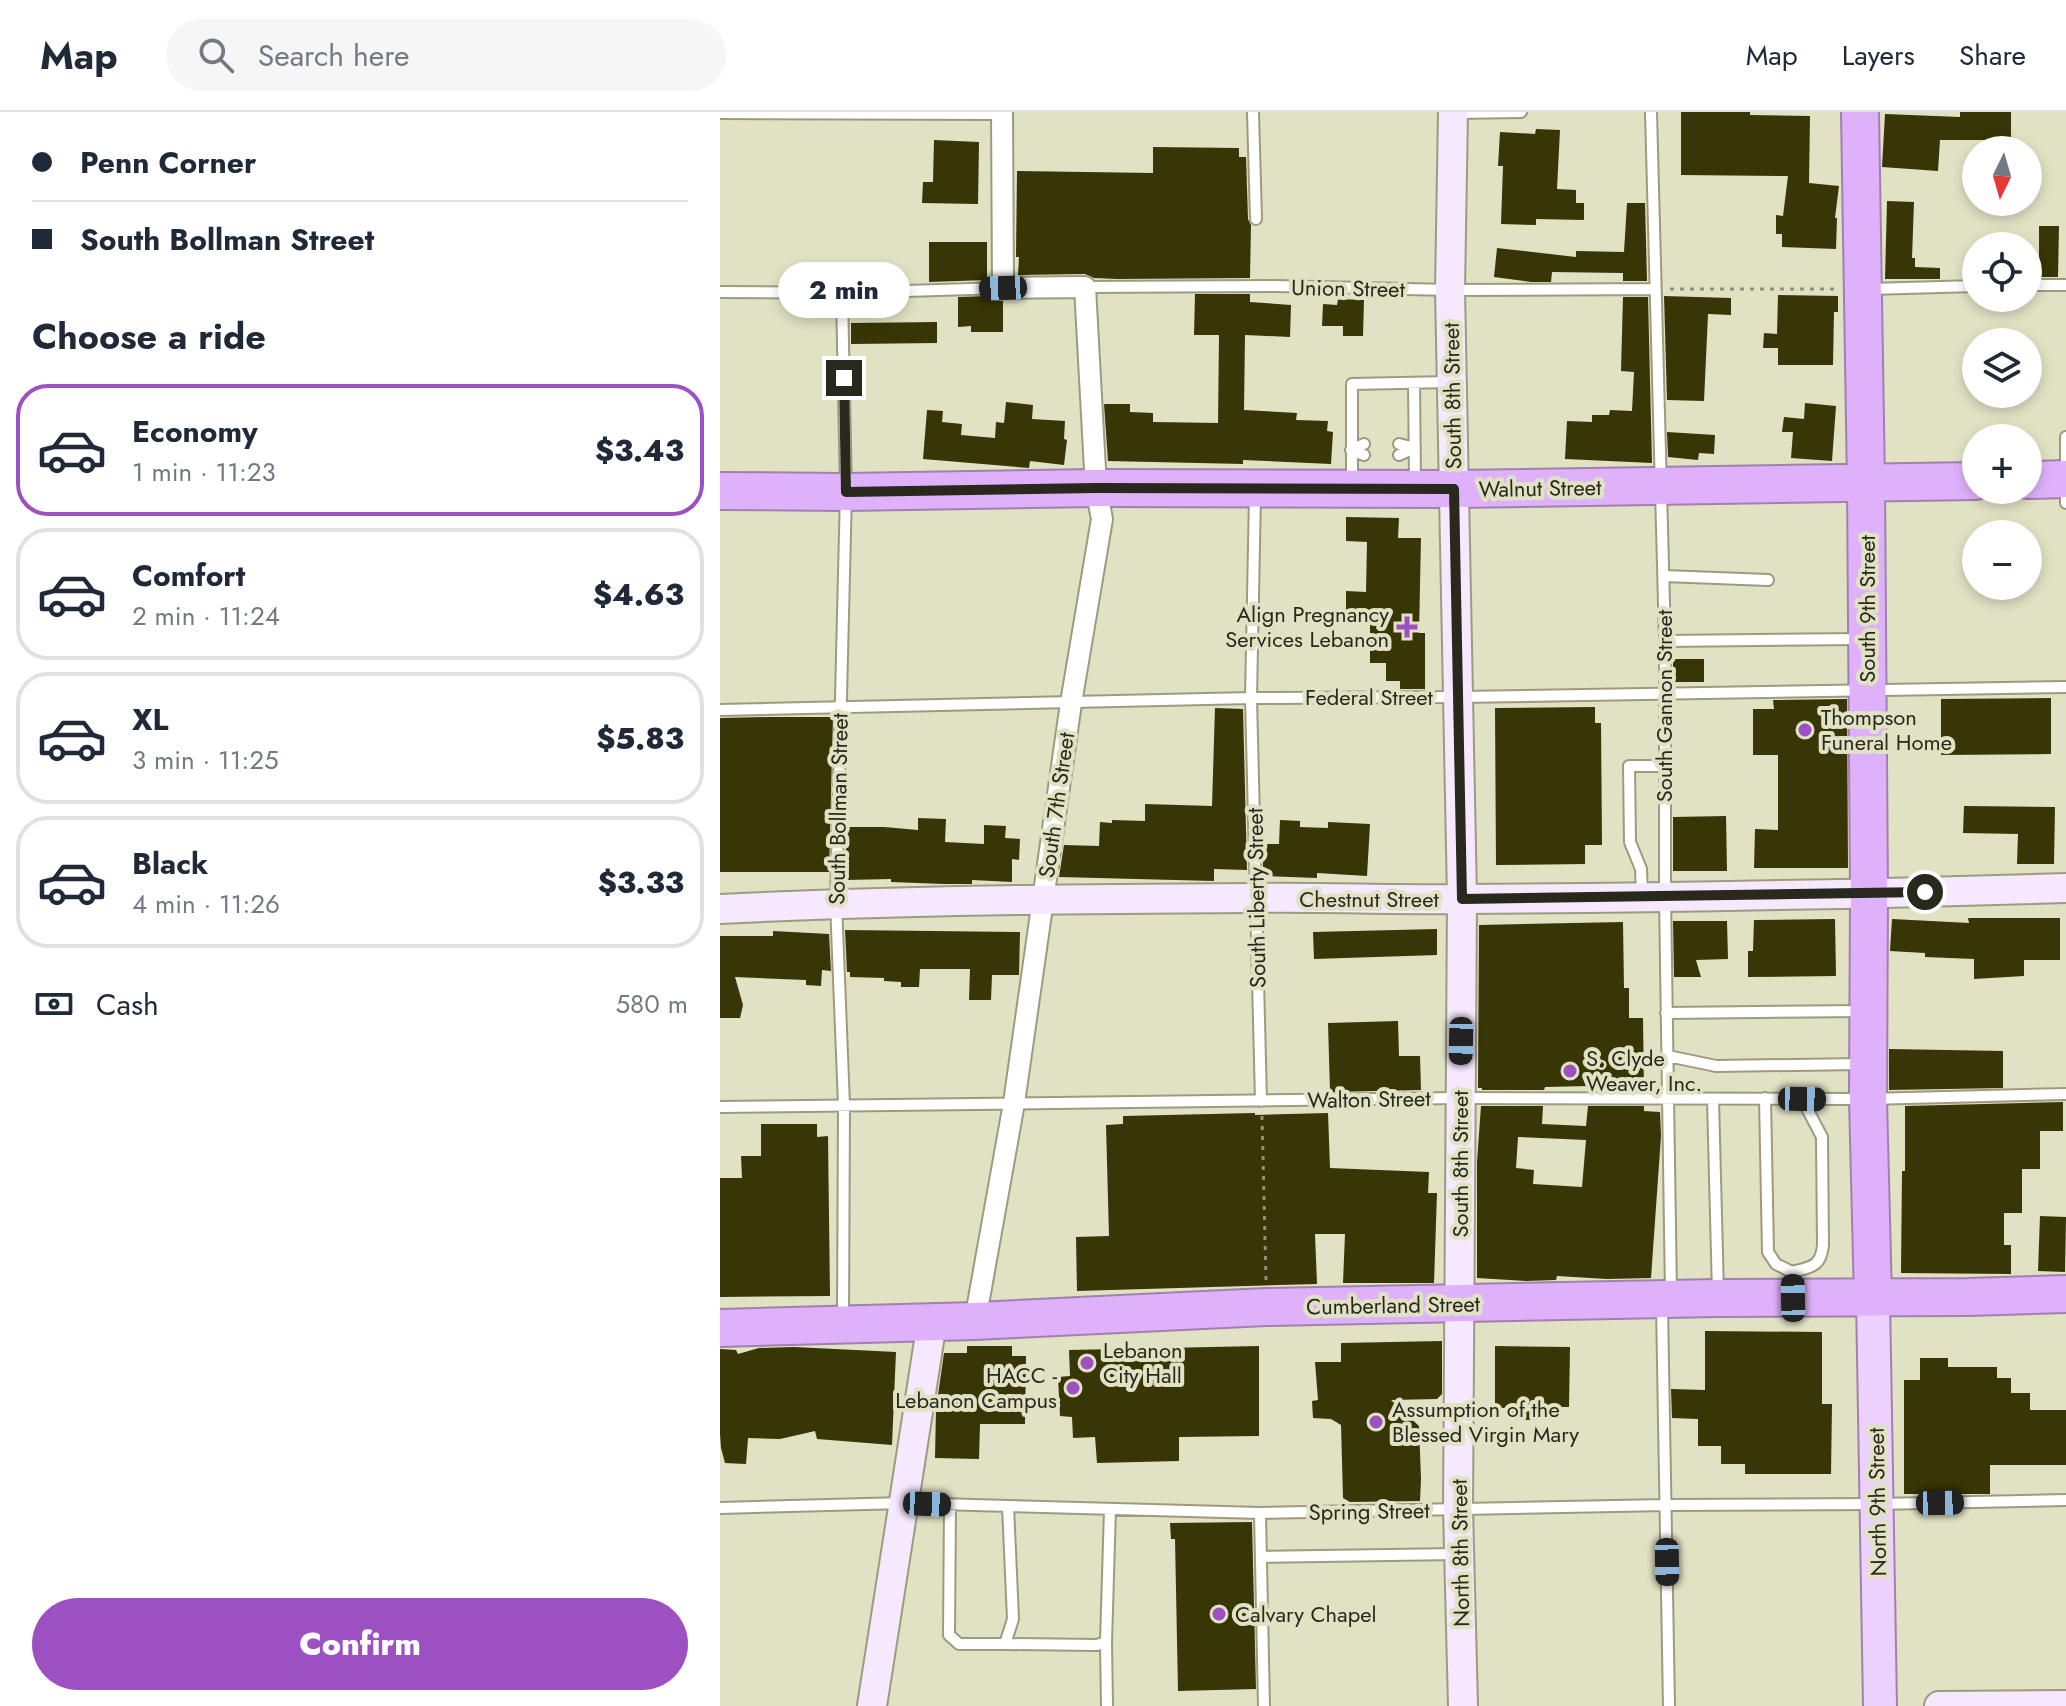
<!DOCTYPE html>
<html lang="en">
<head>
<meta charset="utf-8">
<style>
	:root { --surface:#fff; --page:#f6f6f7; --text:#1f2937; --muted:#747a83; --line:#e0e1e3; --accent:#9c50c1 }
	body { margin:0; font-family:Jost,sans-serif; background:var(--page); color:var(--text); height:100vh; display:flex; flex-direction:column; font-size:30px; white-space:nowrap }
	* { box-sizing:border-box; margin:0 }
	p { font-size:26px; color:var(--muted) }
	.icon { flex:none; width:44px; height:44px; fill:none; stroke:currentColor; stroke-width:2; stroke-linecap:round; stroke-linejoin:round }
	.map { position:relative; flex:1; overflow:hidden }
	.side { display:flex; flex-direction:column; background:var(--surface); width:720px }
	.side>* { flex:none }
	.top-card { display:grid; align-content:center; height:176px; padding:0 32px; background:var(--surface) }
	.needle { width:52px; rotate:185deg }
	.controls { position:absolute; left:1242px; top:24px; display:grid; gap:16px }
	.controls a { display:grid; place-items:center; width:80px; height:80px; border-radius:50%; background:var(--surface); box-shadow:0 4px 12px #0003; font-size:40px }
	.end { position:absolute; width:36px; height:36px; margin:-18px; border:10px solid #28281d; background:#fff; box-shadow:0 0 0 4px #fff }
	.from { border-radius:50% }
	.bubble { position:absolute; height:56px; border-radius:28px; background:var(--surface); box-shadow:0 4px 12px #0003; font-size:26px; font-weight:800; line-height:56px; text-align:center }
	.car { position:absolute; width:24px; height:48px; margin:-24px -12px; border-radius:10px; box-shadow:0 0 6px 2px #0007; background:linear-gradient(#222 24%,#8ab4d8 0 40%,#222 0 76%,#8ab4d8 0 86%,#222 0) }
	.top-card b { display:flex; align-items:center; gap:28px; height:76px; font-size:30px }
	.top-card b+b { border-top:2px solid var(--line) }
	.top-card i { width:20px; height:20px; background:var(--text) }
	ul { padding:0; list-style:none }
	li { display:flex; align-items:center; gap:24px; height:132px; margin:0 16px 12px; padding:0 16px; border:4px solid var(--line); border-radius:32px }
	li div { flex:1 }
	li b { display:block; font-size:30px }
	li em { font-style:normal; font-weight:800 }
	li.on { border-color:var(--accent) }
	li>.icon { width:72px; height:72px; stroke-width:1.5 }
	h2 { padding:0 32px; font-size:36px; line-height:96px }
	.pay { display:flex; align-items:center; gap:20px; height:88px; padding:0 32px; font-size:30px }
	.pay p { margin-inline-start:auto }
	.button { display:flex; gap:16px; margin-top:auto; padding:16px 32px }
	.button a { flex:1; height:92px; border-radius:48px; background:var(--accent); color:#fff; font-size:32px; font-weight:800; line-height:92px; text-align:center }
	header { display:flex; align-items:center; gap:48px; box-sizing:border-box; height:112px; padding:0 40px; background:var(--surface); border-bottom:2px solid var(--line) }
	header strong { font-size:38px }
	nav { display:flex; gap:44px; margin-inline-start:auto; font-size:28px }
	.search { width:560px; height:72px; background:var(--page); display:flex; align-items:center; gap:20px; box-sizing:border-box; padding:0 28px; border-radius:44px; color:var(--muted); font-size:30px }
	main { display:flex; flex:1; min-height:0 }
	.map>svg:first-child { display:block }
	.building { fill:#383507; fill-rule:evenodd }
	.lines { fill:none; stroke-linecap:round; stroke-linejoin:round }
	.lane-casing { stroke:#9c9b80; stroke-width:14 }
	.street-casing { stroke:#9c9b80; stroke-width:24 }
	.secondary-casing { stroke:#9c9b80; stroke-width:32 }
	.primary-casing { stroke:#a081ad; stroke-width:36 }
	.highway-casing { stroke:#a081ad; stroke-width:40 }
	.path { stroke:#90907b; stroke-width:3; stroke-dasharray:4 6; stroke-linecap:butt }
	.lane { stroke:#fff; stroke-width:10 }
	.street { stroke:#fff; stroke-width:20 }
	.secondary { stroke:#f6e8fe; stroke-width:28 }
	.primary { stroke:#ecd0fd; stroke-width:32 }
	.highway { stroke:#e0b1fb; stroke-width:36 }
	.route { stroke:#28281d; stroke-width:10 }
	.poi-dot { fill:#9c50c1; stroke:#e1e1c4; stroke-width:3 }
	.labels { text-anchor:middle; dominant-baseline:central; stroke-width:8; stroke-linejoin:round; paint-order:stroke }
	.street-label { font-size:22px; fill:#28281d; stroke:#e1e1c4 }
	.poi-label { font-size:22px; fill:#28281d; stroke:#e1e1c4; text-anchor:start }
</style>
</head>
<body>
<header>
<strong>Map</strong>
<div class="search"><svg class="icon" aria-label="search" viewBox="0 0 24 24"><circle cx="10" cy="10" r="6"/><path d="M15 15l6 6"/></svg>Search here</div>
<nav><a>Map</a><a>Layers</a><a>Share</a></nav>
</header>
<main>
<section class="side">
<div class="top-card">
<b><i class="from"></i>Penn Corner</b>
<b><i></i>South Bollman Street</b>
</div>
<h2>Choose a ride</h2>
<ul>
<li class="on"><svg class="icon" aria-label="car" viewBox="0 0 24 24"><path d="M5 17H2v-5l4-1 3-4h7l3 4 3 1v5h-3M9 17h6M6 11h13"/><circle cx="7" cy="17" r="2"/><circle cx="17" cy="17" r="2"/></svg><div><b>Economy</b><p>1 min · 11:23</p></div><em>$3.43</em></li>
<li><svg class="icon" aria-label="car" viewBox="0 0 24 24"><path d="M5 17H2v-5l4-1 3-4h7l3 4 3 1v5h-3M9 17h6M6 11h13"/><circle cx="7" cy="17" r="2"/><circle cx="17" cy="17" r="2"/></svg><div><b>Comfort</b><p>2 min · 11:24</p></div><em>$4.63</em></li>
<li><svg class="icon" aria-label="car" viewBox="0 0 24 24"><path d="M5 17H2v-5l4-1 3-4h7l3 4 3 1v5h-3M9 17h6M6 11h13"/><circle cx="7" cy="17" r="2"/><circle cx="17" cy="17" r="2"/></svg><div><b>XL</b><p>3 min · 11:25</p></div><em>$5.83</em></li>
<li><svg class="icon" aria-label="car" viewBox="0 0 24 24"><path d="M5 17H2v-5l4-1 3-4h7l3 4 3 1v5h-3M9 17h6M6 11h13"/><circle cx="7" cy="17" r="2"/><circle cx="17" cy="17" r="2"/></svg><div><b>Black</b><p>4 min · 11:26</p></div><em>$3.33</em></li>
</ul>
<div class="pay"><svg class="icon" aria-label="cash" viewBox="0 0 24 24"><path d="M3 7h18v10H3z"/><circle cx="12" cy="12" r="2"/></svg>Cash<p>580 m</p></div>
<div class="button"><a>Confirm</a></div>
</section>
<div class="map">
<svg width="1346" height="1594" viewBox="0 0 1346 1594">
	<rect width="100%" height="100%" fill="#e1e1c4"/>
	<path class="building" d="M961,0H1030V3L1090,4L1089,71L1119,74L1115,106H1117L1116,137L1062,135V122H1056V103L1063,104L1068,64L961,63Z
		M1240,0H1291V28H1220L1218,59L1162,55L1165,2L1240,5Z
		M816,17L840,18L837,77L856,78V91H864V108L816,107V113L781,112L783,54H778L780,20L815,22Z
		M214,28L259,30L258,92L202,91L203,70H213Z
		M433,35L519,36V45H526L528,107L531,113L530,166L398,167L374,166L365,162L298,163L299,145H296L297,59L433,61Z
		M1167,89L1194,90L1192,146H1195V155L1220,156V167H1165Z
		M907,91H925L927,169H903V161L832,160L831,170H811L774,165L777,136L856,145V139L904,140Z
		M1319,114H1339L1338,165H1308V148L1319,149Z
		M209,130H267V168L209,170Z
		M475,182H530V190L571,193L570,225L525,223L524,298L577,301L576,308L608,309L607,319L613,320L611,352L523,348V352L388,349L384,292H410V300L433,301V310L498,311L499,223H474Z
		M1058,183L1118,184V200H1114L1113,253H1058V236H1043L1044,221L1057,222Z
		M267,184V187L283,189V220H251V214L238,215V185Z
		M944,184L1011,186V203L988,202L984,289L947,288Z
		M903,185H928L932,351L845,347L847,309L872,310V303H889L890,298L912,299L914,260L901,259Z
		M618,187L644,188L643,224H623V214H602L603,192L617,193Z
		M217,210V231L131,232V211Z
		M286,290L313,293L312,307L345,309L344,327L347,328L344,353L310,349L309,356L203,347L207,298L223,299L222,310L242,312L241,323L275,326L276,310L284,311Z
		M1085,291L1116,294L1112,349L1071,346L1073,320H1062L1064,305L1084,307Z
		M947,320L995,323L994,342L979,341L978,348L948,345Z
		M626,405L679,406L678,426H701L699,521H705V577H680V569H666V551H650V499H626V479L646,480L647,430L626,429Z
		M953,547H984V570H953Z
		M1331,586V642L1221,643V587Z
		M1127,587L1128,756H1034L1035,717L1058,718V643H1033V597H1054L1053,588Z
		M875,595V611H881L882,733H865V752L776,753L775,596Z
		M495,596L523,597L527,758L494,757V769L339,765L344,733L379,734L380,710L392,711V708L425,709V692L492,694Z
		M49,605H113L109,760H0V606Z
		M1244,694L1335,695L1334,752H1297L1298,722L1243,721Z
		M1006,704L1007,759H953V705Z
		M198,706L226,707L225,730L264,732V713L286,714L285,726L300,727L299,748L292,747V770L252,768V772H224L171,770V767L126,768V715H164L198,718Z
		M560,708L580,709V715L608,716V710L650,712L647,764L597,761V766L543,764V732H559Z
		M1248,806H1340V848H1304V864L1254,867V847L1205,845V841L1170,839L1172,807L1249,811Z
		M1115,807L1116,864L1028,865V839H1033L1034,808Z
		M953,809H1007L1008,847L976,848L981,865H954Z
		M903,810L904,876H909V906H923L924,978H869V974L825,975L824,978H762V976H758L759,813Z
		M717,817V843L594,847L593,820Z
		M125,818L300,820L299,863H272L271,888H249L250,857H200L199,875H181V870L164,869V866L130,865V860H127Z
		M53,819L109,822L111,859L102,858L101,874L86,873V868L15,865L23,893L20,906H0V824H53Z
		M678,909L679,944H700L701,978L610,980L608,911Z
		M1169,937L1283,939V976L1169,978Z
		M1343,990V1019H1320V1057H1302V1101H1284V1133H1291V1162L1181,1161L1182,1059H1185V994Z
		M761,994H823L822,1012L866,1014L868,994H924V999L940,1000L941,1024L931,1166L887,1167L837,1164L836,1168L806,1169L757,1166V1050ZM798,1025L866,1028L862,1075L813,1072L814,1058L796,1056Z
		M535,1001V1003L608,1001L610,1056L709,1060L708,1081H717L714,1171H623L625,1122H595L597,1172L357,1179L356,1125L389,1124L386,1013L403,1012V1004Z
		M41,1012H97V1025L108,1024L110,1184L0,1185V1066H22L21,1044H41Z
		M1320,1104L1346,1105L1345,1160L1318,1159Z
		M985,1219L1102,1220V1292H1112L1111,1362H1025V1352H1001V1334H978V1307L952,1306L951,1277L985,1278Z
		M722,1229V1282L717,1287L671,1288L699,1314L701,1367L700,1389L630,1390L623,1386L621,1313L611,1307L593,1306L592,1289L598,1288L595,1250H621V1231Z
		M247,1234H292V1244H306L305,1312H260L259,1347L215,1346L216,1297L224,1241H247Z
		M539,1234V1324L459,1325V1349L377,1351L375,1325L353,1326L352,1305L340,1304L338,1265L350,1264L349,1238Z
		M775,1234L850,1235L849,1295H838L837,1308H792V1296H775Z
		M74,1235L176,1240L172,1333L97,1327L95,1319L60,1327L28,1326L26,1352L5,1351L1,1336L0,1322V1237L16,1238L18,1242L39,1236Z
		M1200,1246H1228V1255H1277V1266H1291V1281H1310V1298H1346V1353H1270V1382H1184V1268H1200Z
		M532,1410L536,1577L458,1579L455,1427H451L450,1411Z"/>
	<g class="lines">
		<defs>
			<path id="lane" d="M533,0L536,107
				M931,0L945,529V784L951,1182
				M0,1L282,2
				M735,1L801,0
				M1308,173H1346
				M365,175L555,174L730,178L935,177
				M1150,177L1256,174
				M0,180L122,181L283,176
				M122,181L126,380L116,791L124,993L123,1206
				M694,271L695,369
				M1346,325V391
				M679,332L695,336L679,343
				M644,343L631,338L644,332
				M632,370V272L730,270
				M535,383L531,586L541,989
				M944,464L1048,468
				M945,529L1141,527
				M0,598L531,586L738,585L1346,575
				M922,782L921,757L910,730L909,654H945
				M946,901L1143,899
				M948,944L996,954L1141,952
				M1045,986L1048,1140L1056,1152L1072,1160L1073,1180
				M993,987L998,1181
				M0,995L740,986L1148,987L1346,982
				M1072,1160C1091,1155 1101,1155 1103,1133L1102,1025L1082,987
				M942,1194L949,1594
				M230,1392L229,1523L239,1532H285L293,1507L288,1394
				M0,1396L184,1391L540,1401L946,1393L1158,1392L1346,1388
				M540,1401L544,1594
				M541,1445L737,1442
				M285,1532L377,1533L386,1530
				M387,1594L386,1530L390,1397"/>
			<path id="street" d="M255,1209L294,991L351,591L382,407L376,376L365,175L283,176L282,0"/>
			<path id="secondary" d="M733,0L730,178L742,787L738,1397L743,1594
				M0,797C178,788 356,787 534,786C604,785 674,788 744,787C945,786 1145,782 1346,776
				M152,1594L212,1210
				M1219,1594L1346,1593"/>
			<path id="primary" d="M1153,1186L1160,1594"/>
			<path id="highway" d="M1140,0L1146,372L1149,782L1148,987L1153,1186
				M1308,368L1346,367
				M0,379L126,380L376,376L734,377L1256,369
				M0,1216L255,1209L546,1195L998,1186L1248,1185L1346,1182"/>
		</defs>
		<use href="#lane" class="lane-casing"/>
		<use href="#street" class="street-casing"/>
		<use href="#secondary" class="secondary-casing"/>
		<use href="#primary" class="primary-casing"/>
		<use href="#highway" class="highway-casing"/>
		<path class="path" d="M950,177H1114
			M542,1004L546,1169"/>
		<use href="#lane" class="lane"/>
		<use href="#street" class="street"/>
		<use href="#secondary" class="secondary"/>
		<use href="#primary" class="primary"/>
		<use href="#highway" class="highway"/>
	</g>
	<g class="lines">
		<path class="route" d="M124,266L126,380L376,376L734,377L742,787L1205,780"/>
	</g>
	<g class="poi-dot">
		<path d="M683 503h8v8h8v8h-8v8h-8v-8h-8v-8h8z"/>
		<circle cx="1085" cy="618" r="8"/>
		<circle cx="850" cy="959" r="8"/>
		<circle cx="367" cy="1251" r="8"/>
		<circle cx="353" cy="1276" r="8"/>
		<circle cx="656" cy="1310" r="8"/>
		<circle cx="499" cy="1502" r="8"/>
	</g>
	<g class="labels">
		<g class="street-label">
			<text transform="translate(628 176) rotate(1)">Union Street</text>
			<text transform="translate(732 284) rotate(-91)">South 8th Street</text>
			<text transform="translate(820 376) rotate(-1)">Walnut Street</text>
			<text transform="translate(1147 497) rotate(-90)">South 9th Street</text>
			<text x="649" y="585">Federal Street</text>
			<text transform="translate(944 594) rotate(-90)">South Gannon Street</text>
			<text transform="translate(336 693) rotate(-82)">South 7th Street</text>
			<text transform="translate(118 697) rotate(-89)">South Bollman Street</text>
			<text transform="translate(536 786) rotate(-91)">South Liberty Street</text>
			<text x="649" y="787">Chestnut Street</text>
			<text transform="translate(649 987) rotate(-1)">Walton Street</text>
			<text transform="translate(740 1052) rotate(-90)">South 8th Street</text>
			<text transform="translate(673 1193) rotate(-1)">Cumberland Street</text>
			<text transform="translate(1157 1390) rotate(-91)">North 9th Street</text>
			<text transform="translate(649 1399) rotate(-1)">Spring Street</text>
			<text transform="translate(740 1441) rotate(-91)">North 8th Street</text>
		</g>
		<g class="poi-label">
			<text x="669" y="502" text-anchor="end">Align Pregnancy<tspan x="669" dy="25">Services Lebanon</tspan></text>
			<text x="1101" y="605">Thompson<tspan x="1101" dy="25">Funeral Home</tspan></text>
			<text x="866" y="946">S. Clyde<tspan x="866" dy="25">Weaver, Inc.</tspan></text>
			<text x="383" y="1238">Lebanon<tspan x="383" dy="25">City Hall</tspan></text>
			<text x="337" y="1263" text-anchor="end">HACC -<tspan x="337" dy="25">Lebanon Campus</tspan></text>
			<text x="672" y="1297">Assumption of the<tspan x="672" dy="25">Blessed Virgin Mary</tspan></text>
			<text x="515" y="1502">Calvary Chapel</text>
		</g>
	</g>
</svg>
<div class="controls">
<a><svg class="needle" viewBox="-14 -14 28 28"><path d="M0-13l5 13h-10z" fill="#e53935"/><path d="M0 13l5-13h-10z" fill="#747a83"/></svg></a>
<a><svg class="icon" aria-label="locate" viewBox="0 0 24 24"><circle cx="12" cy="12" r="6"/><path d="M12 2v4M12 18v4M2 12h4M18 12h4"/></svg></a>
<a><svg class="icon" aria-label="layers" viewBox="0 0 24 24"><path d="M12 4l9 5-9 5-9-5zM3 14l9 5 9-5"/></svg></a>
<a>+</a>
<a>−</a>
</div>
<i class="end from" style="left:1205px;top:780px"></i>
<i class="end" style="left:124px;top:266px"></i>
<div class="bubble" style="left:58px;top:150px;width:132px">2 min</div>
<i class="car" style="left:283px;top:176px;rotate:268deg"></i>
<i class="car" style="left:741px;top:929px;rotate:181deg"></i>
<i class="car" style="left:1082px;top:987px;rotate:91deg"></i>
<i class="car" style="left:1073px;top:1186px;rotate:359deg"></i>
<i class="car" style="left:1220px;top:1391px;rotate:89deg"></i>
<i class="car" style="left:207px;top:1392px;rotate:92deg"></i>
<i class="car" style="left:947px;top:1450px;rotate:179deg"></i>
</div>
</main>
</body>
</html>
